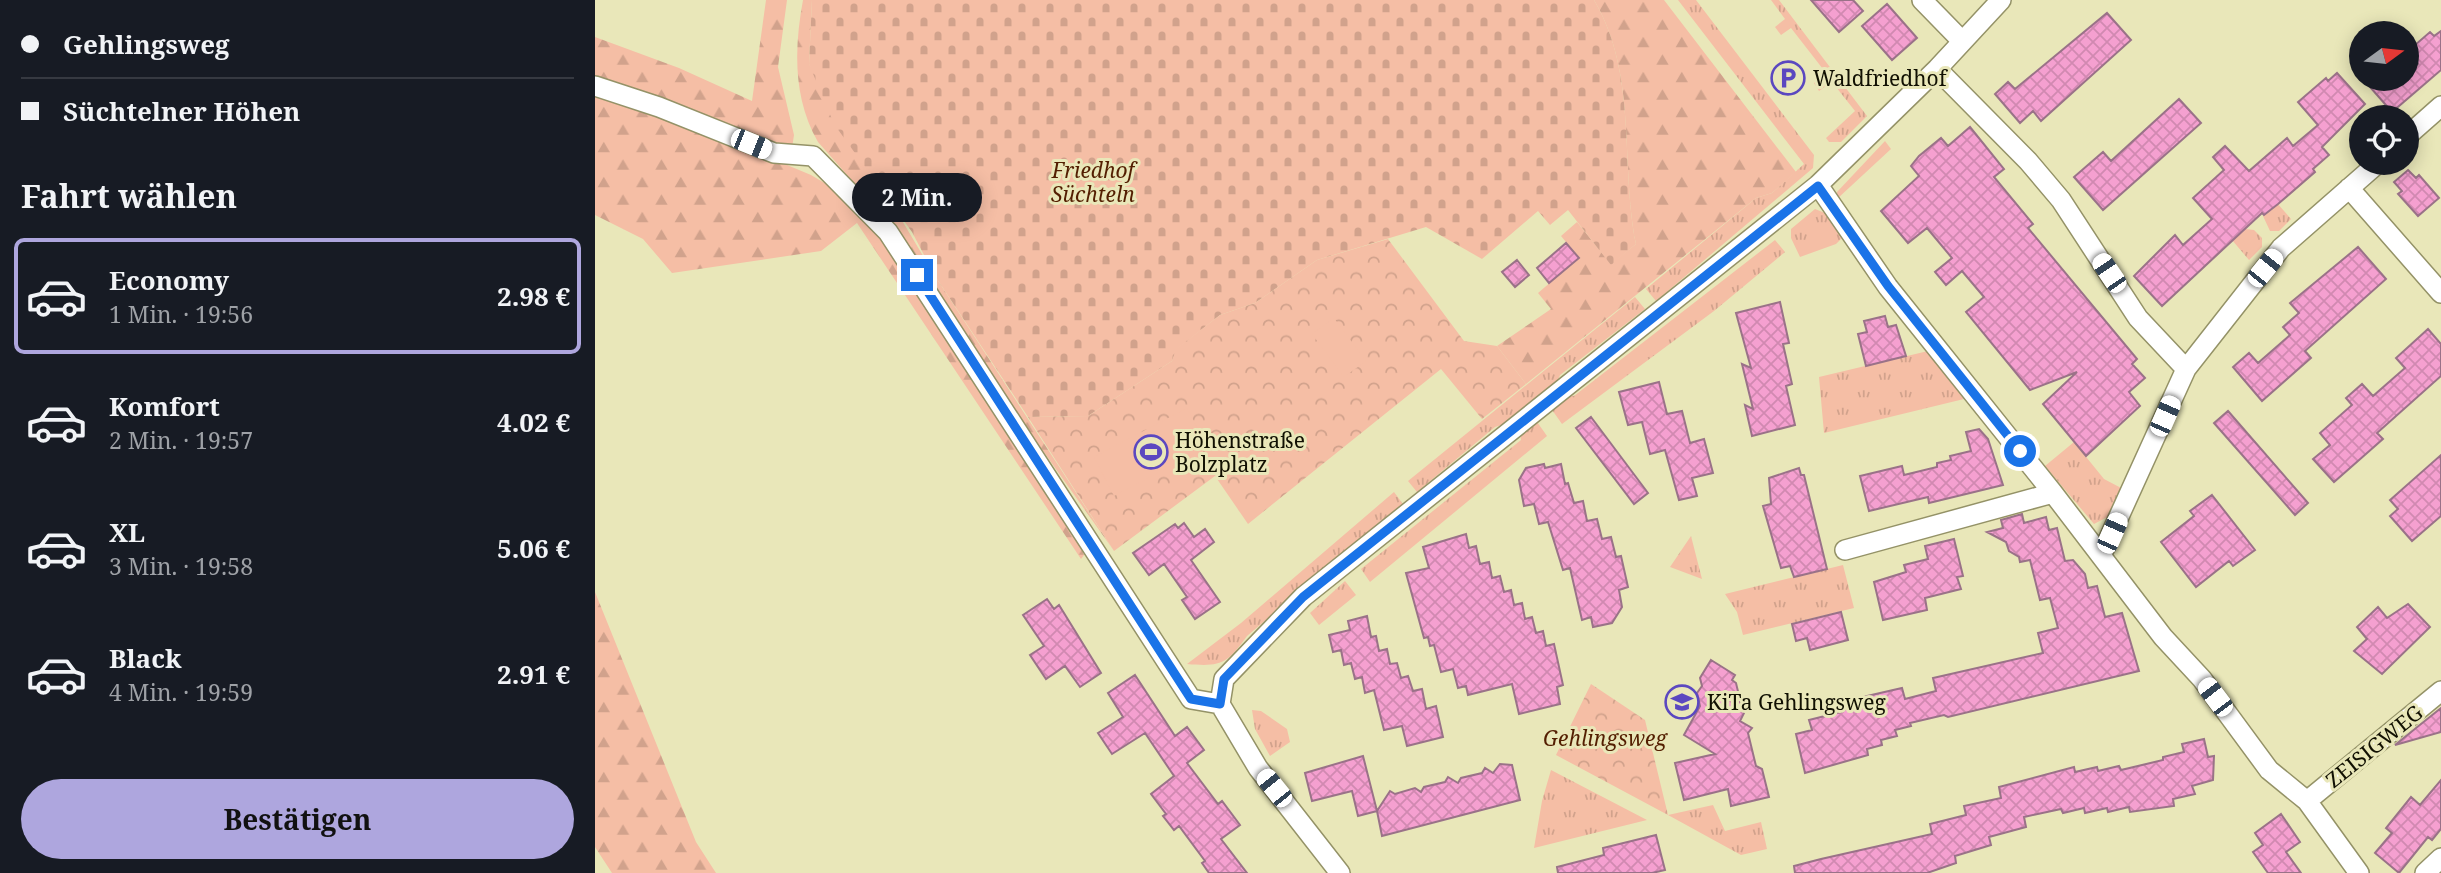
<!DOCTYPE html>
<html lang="de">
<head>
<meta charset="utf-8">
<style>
	:root { --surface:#171b24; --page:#20242c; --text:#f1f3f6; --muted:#9ea1a6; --line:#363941; --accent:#aea6de }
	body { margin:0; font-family:"Noto Serif",serif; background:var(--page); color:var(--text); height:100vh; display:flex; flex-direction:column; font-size:26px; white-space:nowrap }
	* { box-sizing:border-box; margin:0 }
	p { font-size:23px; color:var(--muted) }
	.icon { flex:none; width:38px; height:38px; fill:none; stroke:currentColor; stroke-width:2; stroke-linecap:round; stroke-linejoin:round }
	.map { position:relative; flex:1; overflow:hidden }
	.details { display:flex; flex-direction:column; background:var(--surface); width:595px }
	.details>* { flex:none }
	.hud { display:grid; align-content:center; height:154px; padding:0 21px; background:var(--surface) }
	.needle { width:46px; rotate:75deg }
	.tools { position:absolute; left:1754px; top:21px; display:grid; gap:14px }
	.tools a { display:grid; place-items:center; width:70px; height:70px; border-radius:50%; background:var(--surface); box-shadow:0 4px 18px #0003; font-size:35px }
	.end { position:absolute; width:32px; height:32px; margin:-16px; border:9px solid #1a73e8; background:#fff; box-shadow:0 0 0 4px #fff }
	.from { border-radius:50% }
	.bubble { position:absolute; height:49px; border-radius:24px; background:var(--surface); box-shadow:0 4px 18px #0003; font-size:23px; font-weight:700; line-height:49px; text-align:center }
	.car { position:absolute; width:21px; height:42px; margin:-21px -10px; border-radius:9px; box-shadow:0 0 5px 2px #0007; background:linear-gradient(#fff 24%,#345 0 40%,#fff 0 76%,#345 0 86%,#fff 0) }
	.hud b { display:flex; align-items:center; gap:24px; height:66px; font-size:26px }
	.hud b+b { border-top:2px solid var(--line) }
	.hud i { width:18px; height:18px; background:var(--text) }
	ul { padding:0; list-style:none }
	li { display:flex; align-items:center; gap:21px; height:116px; margin:0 14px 10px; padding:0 7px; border:4px solid transparent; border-radius:10px }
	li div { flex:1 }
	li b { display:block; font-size:26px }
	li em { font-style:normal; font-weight:700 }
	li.on { border-color:var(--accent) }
	li>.icon { width:63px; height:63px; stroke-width:1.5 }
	h2 { padding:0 21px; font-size:32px; line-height:84px }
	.cta { display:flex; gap:14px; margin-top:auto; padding:14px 21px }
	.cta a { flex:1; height:80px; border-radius:42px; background:var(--accent); color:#111; font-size:28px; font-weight:700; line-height:80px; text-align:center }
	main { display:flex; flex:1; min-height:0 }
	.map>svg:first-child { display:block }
	.grass { fill:url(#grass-tufts) }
	.forest { fill:url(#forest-firs) }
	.cemetery { fill:url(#cemetery-stones) }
	.park { fill:url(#park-crowns) }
	.pitch { fill:#f5bea5 }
	.building { fill:url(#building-cross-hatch); stroke:#9a7288; stroke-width:2 }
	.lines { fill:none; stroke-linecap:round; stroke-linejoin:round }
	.street-casing { stroke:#949267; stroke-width:22 }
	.street { stroke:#fff; stroke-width:19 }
	.route { stroke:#1a73e8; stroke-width:9 }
	.labels { text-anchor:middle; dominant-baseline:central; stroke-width:6; stroke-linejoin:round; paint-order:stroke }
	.poi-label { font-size:21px; fill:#111002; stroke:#e9e7b9; text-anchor:start }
	.park-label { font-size:21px; font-style:italic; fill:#531e01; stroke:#e9e7b9 }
	.street-label { font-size:21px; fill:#111002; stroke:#e9e7b9 }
</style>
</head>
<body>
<main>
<section class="details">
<div class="hud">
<b><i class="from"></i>Gehlingsweg</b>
<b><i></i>Süchtelner Höhen</b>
</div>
<h2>Fahrt wählen</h2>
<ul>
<li class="on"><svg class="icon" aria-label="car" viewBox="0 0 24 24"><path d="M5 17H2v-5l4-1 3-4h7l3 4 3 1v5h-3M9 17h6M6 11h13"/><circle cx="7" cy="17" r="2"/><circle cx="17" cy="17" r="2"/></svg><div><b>Economy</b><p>1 Min. · 19:56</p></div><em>2.98 €</em></li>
<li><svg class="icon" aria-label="car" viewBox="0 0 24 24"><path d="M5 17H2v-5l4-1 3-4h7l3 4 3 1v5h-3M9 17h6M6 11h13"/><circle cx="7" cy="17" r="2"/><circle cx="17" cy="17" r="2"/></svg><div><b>Komfort</b><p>2 Min. · 19:57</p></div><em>4.02 €</em></li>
<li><svg class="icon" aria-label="car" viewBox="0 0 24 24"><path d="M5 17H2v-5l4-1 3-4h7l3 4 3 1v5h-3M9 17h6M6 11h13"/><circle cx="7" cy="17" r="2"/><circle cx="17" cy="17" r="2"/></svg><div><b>XL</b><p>3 Min. · 19:58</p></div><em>5.06 €</em></li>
<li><svg class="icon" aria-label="car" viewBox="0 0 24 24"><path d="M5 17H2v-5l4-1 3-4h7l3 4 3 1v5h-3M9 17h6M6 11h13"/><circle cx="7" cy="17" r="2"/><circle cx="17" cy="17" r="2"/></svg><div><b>Black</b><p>4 Min. · 19:59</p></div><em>2.91 €</em></li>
</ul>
<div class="cta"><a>Bestätigen</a></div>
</section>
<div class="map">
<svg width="1846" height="873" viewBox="0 0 1846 873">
	<defs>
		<pattern id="grass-tufts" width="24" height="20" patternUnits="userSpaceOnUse" patternTransform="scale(1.75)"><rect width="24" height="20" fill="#f5bea5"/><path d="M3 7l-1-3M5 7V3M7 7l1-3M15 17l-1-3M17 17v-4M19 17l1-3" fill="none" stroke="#d1a28c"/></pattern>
		<pattern id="forest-firs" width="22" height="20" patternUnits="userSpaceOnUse" patternTransform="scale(1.75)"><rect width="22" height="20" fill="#f5bea5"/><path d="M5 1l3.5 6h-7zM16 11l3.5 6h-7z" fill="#d1a28c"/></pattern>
		<pattern id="cemetery-stones" width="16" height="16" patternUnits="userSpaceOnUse" patternTransform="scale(1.75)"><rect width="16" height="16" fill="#f5bea5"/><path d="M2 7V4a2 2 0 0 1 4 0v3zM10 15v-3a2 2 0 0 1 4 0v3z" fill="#d1a28c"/></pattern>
		<pattern id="park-crowns" width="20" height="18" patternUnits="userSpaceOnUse" patternTransform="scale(1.75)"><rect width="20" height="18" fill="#f5bea5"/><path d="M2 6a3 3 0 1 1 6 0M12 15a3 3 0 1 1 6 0" fill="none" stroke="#d1a28c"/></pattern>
		<pattern id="building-cross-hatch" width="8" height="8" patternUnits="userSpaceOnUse" patternTransform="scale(1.75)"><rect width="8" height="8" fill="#f5a0d0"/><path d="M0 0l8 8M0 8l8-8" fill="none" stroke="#d189b1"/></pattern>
	</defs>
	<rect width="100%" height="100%" fill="#e9e7b9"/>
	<path class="grass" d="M1083,0H1101L1219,155L1218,168L1061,301L1051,289L1161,198L1177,193L1209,164Z
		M1176,0H1184L1272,116L1246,142H1234L1231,138L1260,111L1237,82L1224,91L1219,83L1231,73L1196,28L1186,35L1180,27L1190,19Z
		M1290,141L1296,149L1242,199V192Z
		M1682,203L1696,219L1684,231H1675L1668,216Z
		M1220,209L1235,215L1247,238L1241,244L1205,257L1196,238V229Z
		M1650,229L1659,230L1667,238V247L1654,260L1637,240Z
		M1180,240L1190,252L1119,311L967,424L955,407L971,394L979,396Z
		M1040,297L1050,309L965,375C959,397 921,422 900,427L822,492L813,481Z
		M1333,351L1369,399L1229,433L1224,377Z
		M940,419L952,436L775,582L766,569L926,440L925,432Z
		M1479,442L1509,479L1530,490L1518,514L1499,524L1450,466Z
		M799,492L808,504L652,636C632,664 626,667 592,664L646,623Z
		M1096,536L1107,579L1075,567Z
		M1248,565L1259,608L1148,635L1142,612L1130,594Z
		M750,581L761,595L724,625L715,613Z
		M657,710L666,711L692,729L695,742L675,756L660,729Z
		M956,770L1052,820L939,848L947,801Z
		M1118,805L1130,831L1166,822L1172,849L1146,855L1073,815Z"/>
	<path class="forest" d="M171,0H192L183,67L199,135L197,148L184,149L0,79V37L84,68L157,101Z
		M208,0H217L214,64L340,276L519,551L397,379L299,228L223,142C198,98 199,49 208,0Z
		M999,0H1069L1201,172L1177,193L1161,198L931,384L902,346L956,309L943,293L984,258L966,236L982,222L1016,264L1041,244C1025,163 1043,74 999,0Z
		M0,93L77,117L216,175L238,188L287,239L485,544L489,555L486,559L262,223L226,251L77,273L48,239L0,215Z
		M0,592L101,842L121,873H17L0,847Z"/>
	<path class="cemetery" d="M217,0H999C1043,74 1025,163 1041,244L1016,265L973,210L955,225L943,211L887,259L831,227L722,260L660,303L625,315L582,349L577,361L493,416L433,417L340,276L317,232L239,124L214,64Z"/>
	<path class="park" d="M793,239L869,341L902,346L931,384L887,419L846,369L653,524L620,476L519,551L433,417L493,416L577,361L581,349L625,315L660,303L722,260Z
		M996,684L1050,720L1073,815L961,755Z"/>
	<path class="pitch" d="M739,318L771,361L749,377L717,334Z
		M592,408L612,447L519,496L499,457Z"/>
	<path class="building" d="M1216,0H1258L1268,11L1244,32Z
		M1292,4L1322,38L1297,60L1267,26Z
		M1512,13L1536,40L1446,121L1438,111L1425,123L1400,94L1413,82L1420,89Z
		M1846,31V70L1797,112L1768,79H1811V74L1823,64L1812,52L1835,32L1839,36Z
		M1742,73L1770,104L1727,147L1734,155L1718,169L1720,172L1683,204L1669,215L1667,213L1567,306L1539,276L1580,235L1588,245L1617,219L1598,198L1629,170L1618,157L1630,146L1654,171L1692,138L1698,146L1723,125L1703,102L1731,78L1733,81Z
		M1584,99L1606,123L1508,210L1479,177L1508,152L1516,161Z
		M1375,127L1409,169L1399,177L1438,224L1433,228L1542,359L1537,364L1550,378L1534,392L1545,406L1491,456L1448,404L1482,372L1435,390L1371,312L1389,297L1367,271L1351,285L1340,272L1357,258L1332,228L1313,243L1286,211L1324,176L1316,166L1324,156L1346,138L1353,146Z
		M1813,170L1821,178L1824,175L1844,198L1823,216L1803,194L1807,191L1799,182Z
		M971,243L984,258L954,283L942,268Z
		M1763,247L1791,279L1710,351L1716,358L1667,401L1638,367L1654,353L1663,363L1695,335L1688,327L1704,313L1695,303Z
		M922,260L934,275L920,287L907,272Z
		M1185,302L1194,343L1188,344L1197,384L1191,386L1200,425L1157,436L1150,405L1158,409L1147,364L1156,368L1141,313Z
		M1290,316L1293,327L1301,325L1311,356L1271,366L1263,334L1272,332L1269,321Z
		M1833,329L1846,344V376L1782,433L1788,439L1739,482L1718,459L1735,445L1725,433L1757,405L1751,398L1767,384L1778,396L1810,368L1801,358Z
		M1064,382L1072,414L1087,411L1095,443L1109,439L1118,473L1097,478L1102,496L1084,500L1070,450L1055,454L1047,422L1033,425L1024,392Z
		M1633,411L1713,503L1700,515L1619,423Z
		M996,417L1053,493L1039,504L981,428Z
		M1384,429L1393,439L1408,485L1334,503L1333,497L1274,511L1265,476L1307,466L1309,475L1342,467V463L1356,460L1355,456L1376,451L1371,432Z
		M1846,455V516L1817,541L1795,516L1803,509L1795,500Z
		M949,464L950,468L966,464L970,484L973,483L979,503L988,501L992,521L1002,519L1007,539L1016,537L1021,557L1026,556L1033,587L1024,590L1027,607L1017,623L998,627L996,617L987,620L975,568L968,570L953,522L944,524L939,504L929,506L924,480L931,468Z
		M1204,468L1206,475H1209L1232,569L1199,577L1195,566L1186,568L1168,506L1176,504L1174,478Z
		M1617,495L1660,550L1638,566L1634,561L1601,587L1566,542L1599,516L1595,511Z
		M1427,514L1429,523L1451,517L1454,530L1462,528L1470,561L1478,560L1490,574L1493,588L1502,586L1510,617L1527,613L1544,671L1353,717L1349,715L1315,723L1316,726L1300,730L1302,736L1286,740L1287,745L1272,749L1273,755L1210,773L1201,734L1217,730L1214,720L1246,712L1245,707L1260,703L1259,699L1307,688L1310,699L1341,691L1338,678L1448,653L1443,633L1463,628L1455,598L1445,600L1435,560L1425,562L1424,557L1414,551L1411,542L1392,532L1408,528L1406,520Z
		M589,523L599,537L610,529L619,542L596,560L625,602L600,619L587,600L592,597L569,564L554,575L538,553L580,524L583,528Z
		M871,534L874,548L881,546L885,564L894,562L897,578L905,576L909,592L916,590L919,605L927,603L930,619L937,617L941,633L948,631L951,646L959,644L968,685L962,687L965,704L924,714L917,684L873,695L871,686L863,688L858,669L846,672L839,645L835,646L833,637L829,638L811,573L834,568L828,547Z
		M1359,539L1368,576L1362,577L1366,589L1330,598L1332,610L1288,620L1279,582L1311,572L1309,565L1333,559L1330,546Z
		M452,599L459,609L464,605L506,673L485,687L470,666L451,679L435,655L449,646L428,615Z
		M1813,604L1835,627L1787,674L1759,651L1772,639L1762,627L1783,607L1792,618Z
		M1246,612L1253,640L1215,650L1212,638L1201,641L1197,624Z
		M772,616L776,637L781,636L784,651L792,649L795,664L802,663L806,678L813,676L818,691L827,689L831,709L841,706L848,737L812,746L807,726L789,730L779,690L770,693L767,677L760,679L756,663L749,665L746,650L738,652L734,635L755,630L753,621Z
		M1116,660L1140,675L1137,680L1141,683L1146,704L1152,707L1145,721L1157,728L1153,733L1161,766L1167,769L1174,797L1136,806L1133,789L1089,800L1080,763L1120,754L1089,735L1105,706L1102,693L1107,686L1105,678Z
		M540,675L580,736L592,727L609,750L592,763L623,804L627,801L645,825L626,839L652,873H614L607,863L610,861L584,826L579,830L568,816L571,814L556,794L579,776L550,733L517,754L503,733L528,717L513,693Z
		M1846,708V732L1800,745L1821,728Z
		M1609,739L1613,757L1619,756L1618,780L1597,786L1600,794L1578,799L1579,806L1535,812L1534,807L1513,812L1512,808L1490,813L1489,808L1468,813L1466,809L1429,817L1431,827L1394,837L1396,845L1360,856L1361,863L1332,873H1200L1199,866L1226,859L1337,834L1335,824L1371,815L1369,806L1406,798L1404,787L1479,767L1480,772L1502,767L1503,771L1524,766L1526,770L1568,760V757L1589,752L1587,744Z
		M768,756L782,811L795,791L800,794L820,788L826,792L829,787L850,782L853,777L863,783L866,778L887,773L890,768L898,773L905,764L917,765L925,800L787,836L782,811L763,816L757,791L717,801L710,773Z
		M1846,780V829L1837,840L1833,837L1804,873L1780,853L1797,833L1791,828L1816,797L1825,805Z
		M1686,814L1705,842L1691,852L1706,873H1673L1658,852L1668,845L1660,833Z
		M1061,835L1070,870L1057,873H963L962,867L1009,855L1008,848Z"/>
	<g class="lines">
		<defs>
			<path id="street" d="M1327,0L1367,41
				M1342,69L1433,161L1466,200L1543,318L1591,369
				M0,86L64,107L179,153L218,156L293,232L596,699L625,704
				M1811,137L1846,106
				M1223,185L1293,287L1458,493L1568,637L1607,679L1674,770L1712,801L1764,873
				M1754,188L1846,293
				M1250,550L1458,493
				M1506,556L1591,369L1686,248L1783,163
				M1712,801L1846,691
				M745,873L663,768L625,704L629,679L708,597L1223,185L1342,69L1406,0
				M1830,873L1846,858"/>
		</defs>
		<use href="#street" class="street-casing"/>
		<use href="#street" class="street"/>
	</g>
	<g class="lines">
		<path class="route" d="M322,275L596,699L625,704L629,679L708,597L1223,186L1293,286L1425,451"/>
	</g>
	<defs>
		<symbol id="parking-ring" viewBox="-11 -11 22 22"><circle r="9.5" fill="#e9e7b9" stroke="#5b48c0" stroke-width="1.5"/><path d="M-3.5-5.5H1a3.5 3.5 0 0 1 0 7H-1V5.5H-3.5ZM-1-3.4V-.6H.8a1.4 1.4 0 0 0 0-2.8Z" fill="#5b48c0"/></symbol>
		<symbol id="stadium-ring" viewBox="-11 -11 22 22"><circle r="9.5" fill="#e9e7b9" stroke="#5b48c0" stroke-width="1.5"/><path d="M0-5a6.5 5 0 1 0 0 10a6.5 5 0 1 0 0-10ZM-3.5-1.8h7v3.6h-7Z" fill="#5b48c0"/></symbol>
		<symbol id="school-ring" viewBox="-11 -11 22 22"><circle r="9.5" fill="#e9e7b9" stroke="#5b48c0" stroke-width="1.5"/><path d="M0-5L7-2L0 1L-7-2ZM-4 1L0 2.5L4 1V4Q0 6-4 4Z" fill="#5b48c0"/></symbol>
	</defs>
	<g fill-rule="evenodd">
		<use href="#parking-ring" x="1174" y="59" width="38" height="38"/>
		<use href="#stadium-ring" x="537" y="433" width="38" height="38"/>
		<use href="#school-ring" x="1068" y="683" width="38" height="38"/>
	</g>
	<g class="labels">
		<g class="poi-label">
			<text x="1218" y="78">Waldfriedhof</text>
			<text x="580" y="440">Höhenstraße<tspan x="580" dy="24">Bolzplatz</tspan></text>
			<text x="1112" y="702">KiTa Gehlingsweg</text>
		</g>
		<g class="park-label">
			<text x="498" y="170">Friedhof<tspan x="498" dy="24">Süchteln</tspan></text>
			<text x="1010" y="738">Gehlingsweg</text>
		</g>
		<g class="street-label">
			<text transform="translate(1779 746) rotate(-39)">ZEISIGWEG</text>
		</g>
	</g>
</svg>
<div class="tools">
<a><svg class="needle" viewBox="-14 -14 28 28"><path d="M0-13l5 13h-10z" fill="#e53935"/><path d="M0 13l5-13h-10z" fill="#9ea1a6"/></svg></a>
<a><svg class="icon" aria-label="locate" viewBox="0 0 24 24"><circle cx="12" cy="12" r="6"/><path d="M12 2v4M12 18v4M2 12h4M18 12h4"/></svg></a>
</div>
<i class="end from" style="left:1425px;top:451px"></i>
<i class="end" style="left:322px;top:275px"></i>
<div class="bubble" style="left:257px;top:173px;width:130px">2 Min.</div>
<i class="car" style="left:156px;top:144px;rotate:112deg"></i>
<i class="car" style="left:1670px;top:268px;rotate:39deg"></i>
<i class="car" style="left:1514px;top:273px;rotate:326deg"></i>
<i class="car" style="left:1570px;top:416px;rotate:24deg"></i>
<i class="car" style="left:1517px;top:533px;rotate:24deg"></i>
<i class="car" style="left:1620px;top:697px;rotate:323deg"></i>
<i class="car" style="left:679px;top:788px;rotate:321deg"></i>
</div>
</main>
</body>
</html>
